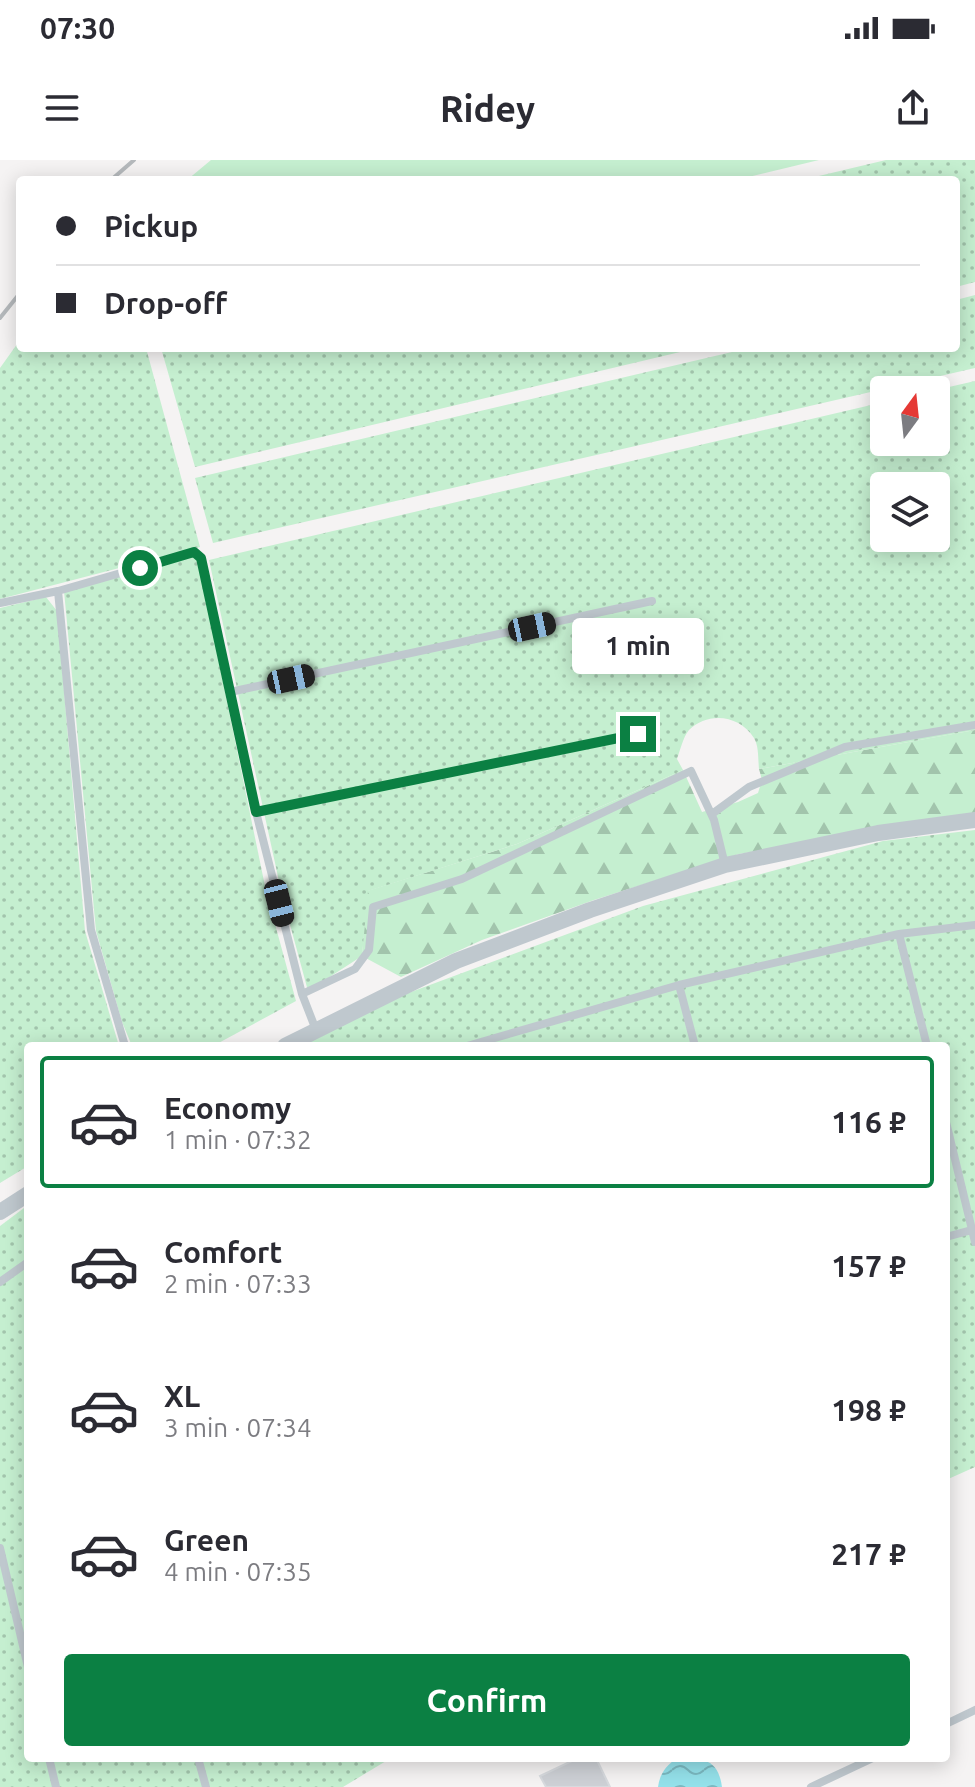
<!DOCTYPE html>
<html lang="en">
<head>
<meta charset="utf-8">
<style>
	:root { --surface:#fff; --page:#f7f7f7; --text:#2b2b33; --muted:#7c7c81; --line:#e1e1e2; --accent:#0b8043 }
	body { margin:0; font-family:Ubuntu,sans-serif; background:var(--page); color:var(--text); height:100vh; display:flex; flex-direction:column; font-size:30px; white-space:nowrap }
	* { box-sizing:border-box; margin:0 }
	p { font-size:26px; color:var(--muted) }
	.icon { flex:none; width:44px; height:44px; fill:none; stroke:currentColor; stroke-width:2; stroke-linecap:round; stroke-linejoin:round }
	.map { position:relative; flex:1; overflow:hidden }
	.side { position:absolute; left:24px; top:882px; width:926px; height:720px; display:flex; flex-direction:column; background:var(--surface); border-radius:8px; box-shadow:0 4px 20px #0003 }
	.side>* { flex:none }
	.banner { position:absolute; left:16px; top:16px; width:944px; height:176px; border-radius:8px; box-shadow:0 4px 20px #0003; display:grid; align-content:center; height:176px; padding:0 40px; background:var(--surface) }
	.needle { width:52px; rotate:15deg }
	.controls { position:absolute; left:870px; top:216px; display:grid; gap:16px }
	.controls a { display:grid; place-items:center; width:80px; height:80px; border-radius:8px; background:var(--surface); box-shadow:0 4px 20px #0003; font-size:40px }
	.end { position:absolute; width:36px; height:36px; margin:-18px; border:10px solid #0b8043; background:#fff; box-shadow:0 0 0 4px #fff }
	.from { border-radius:50% }
	.bubble { position:absolute; height:56px; border-radius:8px; background:var(--surface); box-shadow:0 4px 20px #0003; font-size:26px; font-weight:600; line-height:56px; text-align:center }
	.car { position:absolute; width:24px; height:48px; margin:-24px -12px; border-radius:10px; box-shadow:0 0 6px 2px #0007; background:linear-gradient(#222 24%,#8ab4d8 0 40%,#222 0 76%,#8ab4d8 0 86%,#222 0) }
	.banner b { display:flex; align-items:center; gap:28px; height:76px; font-size:30px }
	.banner b+b { border-top:2px solid var(--line) }
	.banner i { width:20px; height:20px; background:var(--text) }
	ul { padding:14px 0 0; list-style:none }
	li { display:flex; align-items:center; gap:24px; height:132px; margin:0 16px 12px; padding:0 24px; border:4px solid transparent; border-radius:8px }
	li div { flex:1 }
	li b { display:block; font-size:30px }
	li em { font-style:normal; font-weight:600 }
	li.on { border-color:var(--accent) }
	li>.icon { width:72px; height:72px; stroke-width:1.5 }
	.action { display:flex; gap:16px; margin-top:auto; padding:16px 40px }
	.action a { flex:1; height:92px; border-radius:8px; background:var(--accent); color:#fff; font-size:32px; font-weight:600; line-height:92px; text-align:center }
	.status { display:flex; justify-content:space-between; align-items:center; height:56px; padding:0 40px; background:var(--surface); direction:ltr }
	.status svg { height:22px; fill:currentColor }
	header { display:flex; justify-content:space-between; align-items:center; height:104px; padding:0 40px; background:var(--surface); font-size:36px; font-weight:600 }
	.map>svg:first-child { display:block }
	.green { fill:#c5efd0 }
	.forest { fill:url(#forest-firs) }
	.garden { fill:url(#garden-dots); fill-rule:evenodd }
	.water { fill:url(#water-waves) }
	.building { fill:#cdd0d5; stroke:#d7dade; stroke-width:2 }
	.lines { fill:none; stroke-linecap:round; stroke-linejoin:round }
	.lane { stroke:#bfc8ce; stroke-width:8 }
	.street { stroke:#bfc8ce; stroke-width:16 }
	.rail { stroke:#b5b9bc; stroke-width:4 }
	.route { stroke:#0b8043; stroke-width:10 }
</style>
</head>
<body>
<div class="status"><b>07:30</b><svg viewBox="0 0 49 12"><path d="M0 12V9h3v3zM5 12V6h3v6zM10 12V3h3v9zM15 12V0h3v12zM26 1h20v11H26zM47 4h2v5h-2z"/></svg></div>
<header><svg class="icon" aria-label="menu" viewBox="0 0 24 24"><path d="M4 6h16M4 12h16M4 18h16"/></svg>Ridey<svg class="icon" aria-label="share" viewBox="0 0 24 24"><path d="M12 15V3M7 8l5-5 5 5M5 13v7h14v-7"/></svg></header>
<div class="map">
<svg width="975" height="1627" viewBox="0 0 975 1627">
	<defs>
		<pattern id="forest-firs" width="22" height="20" patternUnits="userSpaceOnUse" patternTransform="scale(2)"><rect width="22" height="20" fill="#c5efd0"/><path d="M5 1l3.5 6h-7zM16 11l3.5 6h-7z" fill="#a2c4ac"/></pattern>
		<pattern id="garden-dots" width="8" height="8" patternUnits="userSpaceOnUse" patternTransform="scale(2)"><rect width="8" height="8" fill="#c5efd0"/><path d="M2 2h.1M6 6h.1" fill="none" stroke="#a2c4ac" stroke-width="1.8" stroke-linecap="round"/></pattern>
		<pattern id="water-waves" width="16" height="10" patternUnits="userSpaceOnUse" patternTransform="scale(2)"><rect width="16" height="10" fill="#94e1ea"/><path d="M0 5q4-4 8 0t8 0" fill="none" stroke="#7bb9c1"/></pattern>
	</defs>
	<rect width="100%" height="100%" fill="#f5f3f3"/>
	<path class="green" d="M211,0H819L736,20H187Z"/>
	<path class="forest" d="M975,570V653L739,694L594,740L482,780L401,817L362,796L367,731L517,684L683,610L702,652L738,642L758,633L762,620L759,609Z"/>
	<path class="garden" d="M886,0H975V122L956,127V20H802Z
		M975,135V208L213,383L195,318L749,188H956V140Z
		M20,180V188H146L200,387L0,439V208Z
		M161,188H697L195,307Z
		M975,221V570L759,609C758,600 759,586 754,578C740,555 708,551 689,570C683,577 680,591 677,599L683,610L517,684L368,731L362,796L308,831L282,735L209,400L884,242V282H936V230ZM884,326H936V378H884Z
		M197,396L266,731L296,841L213,886H132L122,862L96,771L64,431Z
		M46,437L57,451L85,771L119,886H28V1006L0,1023V448Z
		M975,670V1307L946,1320V886H300L392,839L643,746L883,681Z
		M28,1045V1598H391L343,1627H0V1066Z"/>
	<path class="water" d="M677,1598C702,1598 718,1598 722,1627H658C660,1613 666,1606 677,1598Z"/>
	<path class="building" d="M578,1598H596L610,1627H546L540,1616Z"/>
	<g class="lines">
		<path class="lane" d="M58,431L91,770L125,886
			M0,443L58,431L194,392L201,398L256,652L302,834L316,870
			M230,532L652,441
			M256,652L638,574
			M712,654L749,627L845,587L975,565
			M899,774L927,886
			M679,825L695,886
			M302,834L355,809L369,790L373,747L462,719L691,611L714,660L725,705
			M467,886L679,825L899,774L975,765
			M946,962L975,1082
			M946,1077L975,1069
			M0,1122L28,1102
			M0,1388L28,1507
			M946,1564L975,1550
			M49,1598L56,1627
			M198,1598L206,1627
			M811,1627L873,1598"/>
		<path class="street" d="M285,886L456,801L590,750L725,705L878,673L975,660
			M0,1052L28,1034"/>
		<path class="rail" d="M111,20L134,0
			M0,158L20,133"/>
	</g>
	<g class="lines">
		<path class="route" d="M140,408L194,392L201,398L256,652L638,574"/>
	</g>
</svg>
<div class="controls">
<a><svg class="needle" viewBox="-14 -14 28 28"><path d="M0-13l5 13h-10z" fill="#e53935"/><path d="M0 13l5-13h-10z" fill="#7c7c81"/></svg></a>
<a><svg class="icon" aria-label="layers" viewBox="0 0 24 24"><path d="M12 4l9 5-9 5-9-5zM3 14l9 5 9-5"/></svg></a>
</div>
<i class="end from" style="left:140px;top:408px"></i>
<i class="end" style="left:638px;top:574px"></i>
<div class="bubble" style="left:572px;top:458px;width:132px">1 min</div>
<i class="car" style="left:532px;top:467px;rotate:78deg"></i>
<i class="car" style="left:291px;top:519px;rotate:78deg"></i>
<i class="car" style="left:279px;top:743px;rotate:166deg"></i>
<div class="banner">
<b><i class="from"></i>Pickup</b>
<b><i></i>Drop-off</b>
</div>
<section class="side">
<ul>
<li class="on"><svg class="icon" aria-label="car" viewBox="0 0 24 24"><path d="M5 17H2v-5l4-1 3-4h7l3 4 3 1v5h-3M9 17h6M6 11h13"/><circle cx="7" cy="17" r="2"/><circle cx="17" cy="17" r="2"/></svg><div><b>Economy</b><p>1 min · 07:32</p></div><em>116 ₽</em></li>
<li><svg class="icon" aria-label="car" viewBox="0 0 24 24"><path d="M5 17H2v-5l4-1 3-4h7l3 4 3 1v5h-3M9 17h6M6 11h13"/><circle cx="7" cy="17" r="2"/><circle cx="17" cy="17" r="2"/></svg><div><b>Comfort</b><p>2 min · 07:33</p></div><em>157 ₽</em></li>
<li><svg class="icon" aria-label="car" viewBox="0 0 24 24"><path d="M5 17H2v-5l4-1 3-4h7l3 4 3 1v5h-3M9 17h6M6 11h13"/><circle cx="7" cy="17" r="2"/><circle cx="17" cy="17" r="2"/></svg><div><b>XL</b><p>3 min · 07:34</p></div><em>198 ₽</em></li>
<li><svg class="icon" aria-label="car" viewBox="0 0 24 24"><path d="M5 17H2v-5l4-1 3-4h7l3 4 3 1v5h-3M9 17h6M6 11h13"/><circle cx="7" cy="17" r="2"/><circle cx="17" cy="17" r="2"/></svg><div><b>Green</b><p>4 min · 07:35</p></div><em>217 ₽</em></li>
</ul>
<div class="action"><a>Confirm</a></div>
</section>
</div>
</body>
</html>
